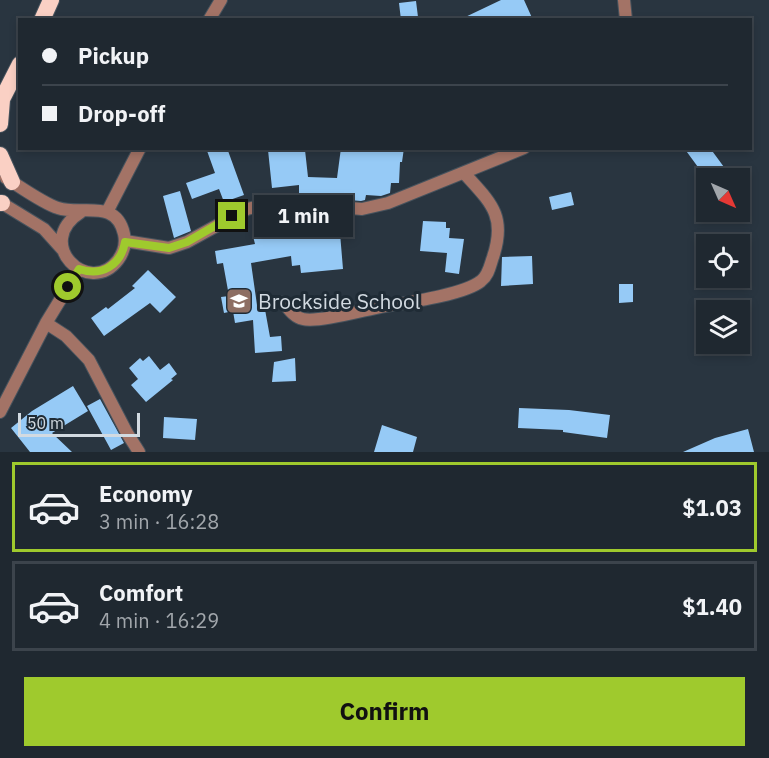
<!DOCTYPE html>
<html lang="en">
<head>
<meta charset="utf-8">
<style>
	:root { --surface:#1f2830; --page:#2c343c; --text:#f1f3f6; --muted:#a1a6ab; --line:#3c444c; --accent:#9fca2d }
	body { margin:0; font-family:"IBM Plex Sans",sans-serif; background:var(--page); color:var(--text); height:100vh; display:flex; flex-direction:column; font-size:22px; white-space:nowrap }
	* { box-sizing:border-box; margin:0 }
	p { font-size:20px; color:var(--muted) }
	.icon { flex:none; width:33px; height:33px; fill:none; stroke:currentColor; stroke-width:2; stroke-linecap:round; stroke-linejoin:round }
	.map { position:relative; height:452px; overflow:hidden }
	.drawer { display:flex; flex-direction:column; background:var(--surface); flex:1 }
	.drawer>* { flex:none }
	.top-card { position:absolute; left:18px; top:18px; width:734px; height:132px; border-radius:0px; box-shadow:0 3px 9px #0003,0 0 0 2px var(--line); display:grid; align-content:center; height:132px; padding:0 24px; background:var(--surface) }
	.needle { width:39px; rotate:135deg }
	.buttons { position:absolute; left:696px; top:168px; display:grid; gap:12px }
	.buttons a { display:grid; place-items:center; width:54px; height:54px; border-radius:0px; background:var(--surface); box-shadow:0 3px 9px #0003,0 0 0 2px var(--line); font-size:30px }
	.scale { position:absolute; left:18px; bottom:15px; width:122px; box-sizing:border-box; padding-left:6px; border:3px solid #d2dae1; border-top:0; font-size:16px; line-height:21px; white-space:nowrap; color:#d2dae1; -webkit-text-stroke:4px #1f2b35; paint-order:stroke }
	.end { position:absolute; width:27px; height:27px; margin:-14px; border:8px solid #9fca2d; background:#111; box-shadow:0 0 0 3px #111 }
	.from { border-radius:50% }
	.bubble { position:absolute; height:42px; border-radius:0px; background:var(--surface); box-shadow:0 3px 9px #0003,0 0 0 2px var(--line); font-size:20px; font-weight:700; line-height:42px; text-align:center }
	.top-card b { display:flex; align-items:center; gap:21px; height:57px; font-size:22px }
	.top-card b+b { border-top:2px solid var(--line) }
	.top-card i { width:15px; height:15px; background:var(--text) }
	ul { padding:10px 0 0; list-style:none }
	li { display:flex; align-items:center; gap:18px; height:90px; margin:0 12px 9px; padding:0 12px; border:3px solid var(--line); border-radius:0px }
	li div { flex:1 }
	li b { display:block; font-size:22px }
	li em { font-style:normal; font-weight:700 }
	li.selected { border-color:var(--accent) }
	li>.icon { width:54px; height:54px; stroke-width:1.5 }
	.button { display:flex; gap:12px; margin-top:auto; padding:12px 24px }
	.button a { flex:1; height:69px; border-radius:0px; background:var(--accent); color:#111; font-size:24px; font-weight:700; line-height:69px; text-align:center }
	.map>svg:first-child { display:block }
	.building { fill:#96caf6 }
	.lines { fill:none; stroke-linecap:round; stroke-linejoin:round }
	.minor-casing { stroke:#47535d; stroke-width:14 }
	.trunk-casing { stroke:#47535d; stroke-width:18 }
	.minor { stroke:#a37366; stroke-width:12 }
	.trunk { stroke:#fad0c4; stroke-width:16 }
	.route { stroke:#9fca2d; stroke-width:8 }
	.labels { text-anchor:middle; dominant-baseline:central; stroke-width:6; stroke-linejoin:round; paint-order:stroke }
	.poi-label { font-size:21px; fill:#d2dae1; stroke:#1f2b35; text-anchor:start }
</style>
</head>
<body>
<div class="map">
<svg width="769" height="452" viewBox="0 0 769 452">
	<rect width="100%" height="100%" fill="#293540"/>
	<path class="building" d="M501,0H524L533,20H459Z
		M416,1L418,17L401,20L399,3Z
		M206,148H227L244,195L224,202L219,189L192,199L186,183L215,173Z
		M341,148H404L402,162H400L399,183H391L390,193L381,196L366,195L365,200L361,201L299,196V185L272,188L268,150H305L308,177L337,178Z
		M684,148H710L732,178H706Z
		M180,191L191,231L174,238L163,196Z
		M571,192L574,205L552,210L549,197Z
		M339,221L343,269L301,273L300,265L292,266L291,256L251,263L257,305L264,304L270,337L281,336L282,351L255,353L253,320L235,323L233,311L224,313L221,297L229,296L223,263L217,264L215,251L255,244L253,236L273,234L274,238L304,235V224Z
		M423,221L446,222V228H450L449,238L464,239L459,274L445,272L447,253L420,251Z
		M532,256L533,284L501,286L502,257Z
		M148,270L176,297L160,313L150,303L104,336L91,318L106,307L108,309L135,288L132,286Z
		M619,284H633V302L619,303Z
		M149,356L160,370L169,363L177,374L171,379L173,380L146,402L131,385L138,379L129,368L140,358L143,361Z
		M295,358L296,381L272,382L274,362Z
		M73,386L88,411L52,433L72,452H30L11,428L32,411Z
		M100,399L124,443L111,450L87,406Z
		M519,408L569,410L610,415L607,438L563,432V430L518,428Z
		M164,417L197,419L195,440L163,438Z
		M382,425L417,437L413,452H374Z
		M748,429L754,452H683L715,438Z"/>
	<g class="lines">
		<defs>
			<path id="minor" d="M624,0L626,20
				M209,20L221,0
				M6,178C19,186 44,204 58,208C82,216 116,198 124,234C126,243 124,252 118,260C89,298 32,243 81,212
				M0,202L44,229L62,249
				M107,212L140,148
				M125,241L169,248L187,242L247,209L268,204H303L362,209L388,203L524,148
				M284,302C288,309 294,317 303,319C317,323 364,310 380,307C404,303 464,295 481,281C489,275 490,265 493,257C507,215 490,202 464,173
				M46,323L66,336L89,360L127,433L139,452
				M0,412L46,323L79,269"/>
			<path id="trunk" d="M42,20L51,0
				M0,103L20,64
				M0,124L2,100
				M0,155L12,182
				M0,203H2"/>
		</defs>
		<use href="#minor" class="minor-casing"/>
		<use href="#trunk" class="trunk-casing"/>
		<use href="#minor" class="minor"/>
		<use href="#trunk" class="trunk"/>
	</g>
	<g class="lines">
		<path class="route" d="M68,287L79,269C102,277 121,265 125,242L169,248L187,242L232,216"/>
	</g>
	<defs>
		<symbol id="school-square" viewBox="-11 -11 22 22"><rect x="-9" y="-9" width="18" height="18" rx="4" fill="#8d6e63" stroke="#1f2b35"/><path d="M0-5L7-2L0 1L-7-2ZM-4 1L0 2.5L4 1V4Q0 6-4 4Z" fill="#fff"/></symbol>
	</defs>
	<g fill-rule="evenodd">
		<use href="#school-square" x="224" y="286" width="30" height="30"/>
	</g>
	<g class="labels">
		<g class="poi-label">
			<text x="258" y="301">Brockside School</text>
		</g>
	</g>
</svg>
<div class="buttons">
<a><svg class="needle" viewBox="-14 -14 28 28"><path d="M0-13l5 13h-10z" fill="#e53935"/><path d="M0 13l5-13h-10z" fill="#a1a6ab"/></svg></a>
<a><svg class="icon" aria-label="locate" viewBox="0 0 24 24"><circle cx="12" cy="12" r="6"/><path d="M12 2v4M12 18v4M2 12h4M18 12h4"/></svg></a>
<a><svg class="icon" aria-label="layers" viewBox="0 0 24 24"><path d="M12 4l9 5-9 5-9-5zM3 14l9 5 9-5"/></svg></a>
</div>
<div class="scale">50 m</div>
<i class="end from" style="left:68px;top:287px"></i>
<i class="end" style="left:232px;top:216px"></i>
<div class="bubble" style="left:254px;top:195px;width:99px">1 min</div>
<div class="top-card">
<b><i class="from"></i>Pickup</b>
<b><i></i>Drop-off</b>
</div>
</div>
<section class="drawer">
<ul>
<li class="selected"><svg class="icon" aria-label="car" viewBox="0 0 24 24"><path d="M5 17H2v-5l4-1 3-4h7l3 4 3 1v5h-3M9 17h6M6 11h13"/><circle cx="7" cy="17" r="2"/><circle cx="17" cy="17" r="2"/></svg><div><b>Economy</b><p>3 min · 16:28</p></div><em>$1.03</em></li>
<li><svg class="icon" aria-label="car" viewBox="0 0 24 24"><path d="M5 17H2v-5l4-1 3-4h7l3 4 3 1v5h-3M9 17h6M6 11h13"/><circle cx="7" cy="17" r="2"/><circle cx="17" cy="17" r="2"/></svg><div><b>Comfort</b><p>4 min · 16:29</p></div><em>$1.40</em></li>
</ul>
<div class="button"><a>Confirm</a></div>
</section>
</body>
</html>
